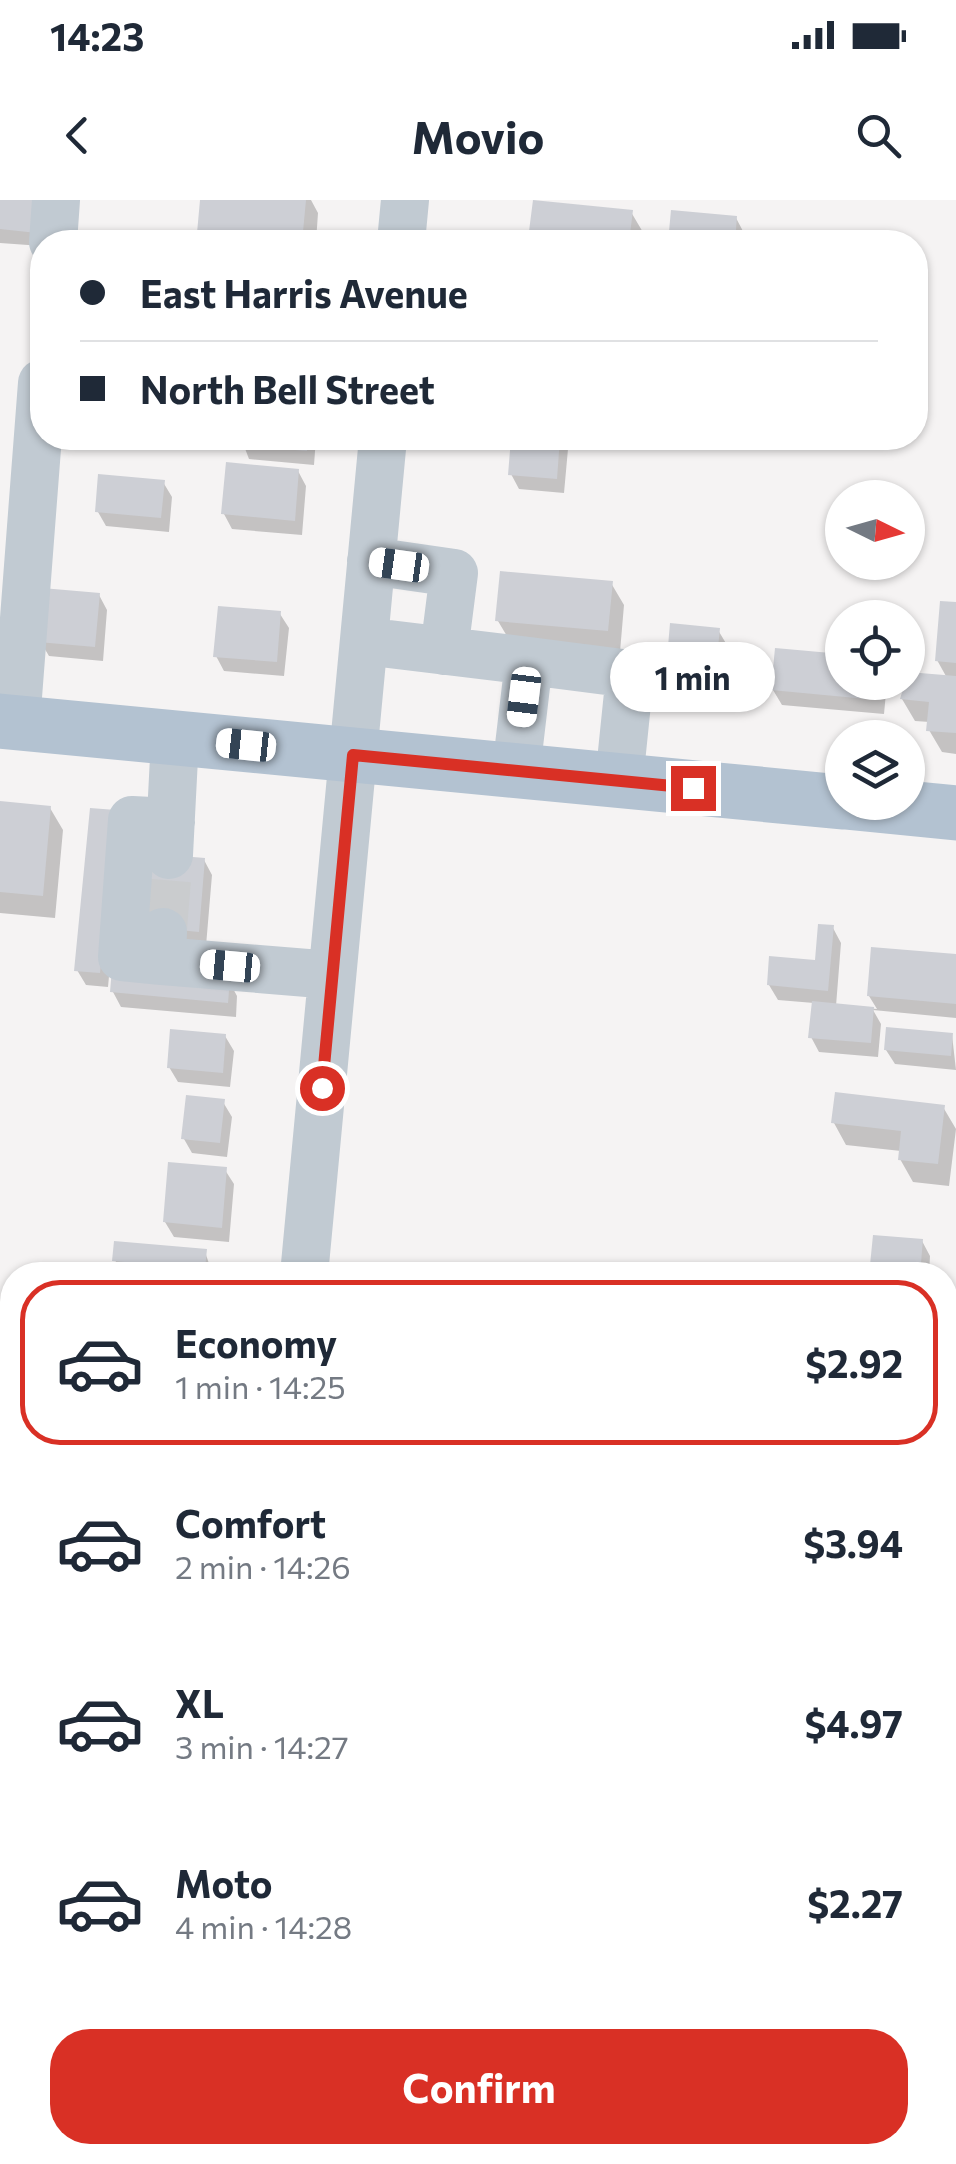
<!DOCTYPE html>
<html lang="en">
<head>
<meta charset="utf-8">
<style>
	:root { --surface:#fff; --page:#f2f2f3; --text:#1f2937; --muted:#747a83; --line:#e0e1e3; --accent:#d93025 }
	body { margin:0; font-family:Commissioner,sans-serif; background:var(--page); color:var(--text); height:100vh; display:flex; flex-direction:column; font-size:38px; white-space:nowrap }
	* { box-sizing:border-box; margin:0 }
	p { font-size:32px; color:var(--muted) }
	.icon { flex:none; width:55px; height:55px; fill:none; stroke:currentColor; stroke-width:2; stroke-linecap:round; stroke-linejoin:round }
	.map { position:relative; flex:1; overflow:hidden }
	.drawer { position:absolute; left:0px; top:1062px; width:958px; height:902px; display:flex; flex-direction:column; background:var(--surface); border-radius:40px 40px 0 0; box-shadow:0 2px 8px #0004 }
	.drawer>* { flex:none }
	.top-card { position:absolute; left:30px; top:30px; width:898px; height:220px; border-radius:40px; box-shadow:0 2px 8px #0004; display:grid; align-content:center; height:220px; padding:0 50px; background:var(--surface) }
	.needle { width:65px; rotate:95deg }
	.buttons { position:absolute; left:825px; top:280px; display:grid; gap:20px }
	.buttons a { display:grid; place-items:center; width:100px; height:100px; border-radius:50%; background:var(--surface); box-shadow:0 2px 8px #0004; font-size:50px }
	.end { position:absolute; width:45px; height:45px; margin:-22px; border:12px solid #d93025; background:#fff; box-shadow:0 0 0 5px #fff }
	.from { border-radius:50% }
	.bubble { position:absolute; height:70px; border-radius:35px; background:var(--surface); box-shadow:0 2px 8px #0004; font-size:32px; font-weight:700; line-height:70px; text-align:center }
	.car { position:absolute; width:30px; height:60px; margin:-30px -15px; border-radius:12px; box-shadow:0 0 8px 2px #0007; background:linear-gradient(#fff 24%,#345 0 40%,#fff 0 76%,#345 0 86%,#fff 0) }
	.top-card b { display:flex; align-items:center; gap:35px; height:95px; font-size:38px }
	.top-card b+b { border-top:2px solid var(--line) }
	.top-card i { width:25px; height:25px; background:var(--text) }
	ul { padding:18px 0 0; list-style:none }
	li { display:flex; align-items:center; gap:30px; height:165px; margin:0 20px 15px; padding:0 30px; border:5px solid transparent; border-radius:40px }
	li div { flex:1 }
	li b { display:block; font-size:38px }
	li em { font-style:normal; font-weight:700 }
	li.selected { border-color:var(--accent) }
	li>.icon { width:90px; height:90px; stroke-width:1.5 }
	.cta { display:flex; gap:20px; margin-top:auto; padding:20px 50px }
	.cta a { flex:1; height:115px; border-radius:40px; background:var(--accent); color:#fff; font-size:40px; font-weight:700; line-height:115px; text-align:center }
	.status { display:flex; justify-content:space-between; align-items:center; height:70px; padding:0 50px; background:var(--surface); direction:ltr }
	.status svg { height:28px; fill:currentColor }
	header { display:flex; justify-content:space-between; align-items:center; height:130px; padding:0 50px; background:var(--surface); font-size:45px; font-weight:700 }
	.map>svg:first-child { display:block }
	.shadow { fill:#0003 }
	.building { fill:#cdcfd5 }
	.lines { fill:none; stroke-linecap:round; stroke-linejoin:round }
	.minor-tunnel { stroke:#caccce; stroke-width:48; stroke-dasharray:48 24; stroke-linecap:butt }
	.minor { stroke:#c1cad2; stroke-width:48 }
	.major { stroke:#b3c2d1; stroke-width:55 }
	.route { stroke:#d93025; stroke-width:12 }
</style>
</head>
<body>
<div class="status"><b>14:23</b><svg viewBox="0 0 49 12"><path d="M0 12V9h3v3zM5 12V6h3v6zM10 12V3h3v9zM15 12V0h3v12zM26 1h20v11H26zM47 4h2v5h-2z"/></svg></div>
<header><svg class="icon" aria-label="back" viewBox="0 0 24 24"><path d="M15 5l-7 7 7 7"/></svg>Movio<svg class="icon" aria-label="search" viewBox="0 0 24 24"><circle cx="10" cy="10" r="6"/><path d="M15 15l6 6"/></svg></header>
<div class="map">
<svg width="956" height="1964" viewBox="0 0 956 1964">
	<rect width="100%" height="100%" fill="#f5f3f3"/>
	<path class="shadow" d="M0,0H49L42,46L0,43Z
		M203,0H311L318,13L316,42H205L200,33Z
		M631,12L644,34L643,42H533L531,39Z
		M674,13L736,18L744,33L743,42H671Z
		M241,238H316L314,265L249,259Z
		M514,238H569L564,293L519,289L511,274Z
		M298,271L306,286L302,335L232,329L224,314Z
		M163,282L172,297L169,332L106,326L98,312Z
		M611,383L624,405L620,452L511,443L498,421Z
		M99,395L107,410L103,461L49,456L40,441Z
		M956,404V554L942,552L929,530L930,522L915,521L902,499L904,482L947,478L937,460Z
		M280,414L289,428L284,476L224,471L216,456Z
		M718,430L727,445L722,501L676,497L668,482Z
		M777,451L842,457V482H887L884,514L782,505L773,490Z
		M0,604L50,608L63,630L55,718L0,713Z
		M123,627L108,787L86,785L77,770Z
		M204,660L212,675L206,746L149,741Z
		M833,728L841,743L836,806L877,809L869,796L956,757V818L873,810L881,824L878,857L819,852L811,837L814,803L778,800L769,785L817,763Z
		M229,781L237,796L236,817L121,807L113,792Z
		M952,835L956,870L895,864L886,850Z
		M225,836L234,851L230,887L178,882L169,867Z
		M223,902L232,917L227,957L192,953L184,939Z
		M943,907L956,929L949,986L913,982L900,959L901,951L846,945L834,923Z
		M225,970L234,984L229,1042L174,1037L165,1022Z
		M922,1041L930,1056L929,1075H872Z
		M205,1052L213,1075H123L115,1060Z
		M337,1952H385L389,1964H336Z"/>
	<path class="building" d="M0,0H40L37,33L0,29Z
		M200,0H306L302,42L197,33Z
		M533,0L633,10L629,42L528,39Z
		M671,10L737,16L735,42H668Z
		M239,238H308L307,251L238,245Z
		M511,238H560L557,279L508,275Z
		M226,262L299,269L295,321L221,314Z
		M98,274L165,280L161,318L95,312Z
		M500,371L613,381L608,431L495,421Z
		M42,388L100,393L95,447L38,442Z
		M940,401L956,402V463L935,461Z
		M218,406L281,411L277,462L213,457Z
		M670,423L720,428L714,487L665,482Z
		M775,448L842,454V482H878L877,500L771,490Z
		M908,472L956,476V533L926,531L929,502L900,499Z
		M0,601L51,606L43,696L0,692Z
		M90,608L116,610L100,773L74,771Z
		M144,653L205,658L199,732L138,726Z
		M818,724L834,725L828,791L767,785L769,756L815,760Z
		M871,747L956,754V804L867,796Z
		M112,768L230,778L228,803L110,792Z
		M812,801L874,807L871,843L808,838Z
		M886,827L953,833L951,856L884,850Z
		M170,829L226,834L223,873L167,868Z
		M835,892L945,905L938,964L898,960L901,931L831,923Z
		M186,895L225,899L220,943L181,939Z
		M168,962L227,967L222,1028L163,1022Z
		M873,1035L923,1039L920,1075H869Z
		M114,1041L207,1049L205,1069L112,1061Z
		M335,1952H381L380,1964H334Z"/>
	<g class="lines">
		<path class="minor-tunnel" d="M163,728L169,655"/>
		<path class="minor" d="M53,42L56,0
			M401,42L405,0
			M371,361L454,373L444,451
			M364,441L529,461L516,571
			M529,461L630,474L619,581
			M16,523L42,183
			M169,655L175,538
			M163,732L162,761L332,775
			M162,761L122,757L132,620L171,622
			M304,1075L383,238
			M0,1502L12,1503
			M945,1742L956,1631
			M221,1964L222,1952
			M923,1964L924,1952"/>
		<path class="major" d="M0,521L842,602
			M845,602L956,613"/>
	</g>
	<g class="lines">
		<path class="route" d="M322,888L353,555L693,588"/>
	</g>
</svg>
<div class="buttons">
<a><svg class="needle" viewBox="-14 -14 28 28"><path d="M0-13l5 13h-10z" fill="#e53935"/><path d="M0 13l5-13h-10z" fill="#747a83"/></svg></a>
<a><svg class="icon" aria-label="locate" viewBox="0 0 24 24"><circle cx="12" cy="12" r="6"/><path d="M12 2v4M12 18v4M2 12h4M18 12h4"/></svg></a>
<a><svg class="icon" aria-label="layers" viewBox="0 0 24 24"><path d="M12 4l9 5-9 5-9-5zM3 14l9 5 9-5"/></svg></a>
</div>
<i class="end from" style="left:322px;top:888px"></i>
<i class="end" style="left:693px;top:588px"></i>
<div class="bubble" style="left:610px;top:442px;width:165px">1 min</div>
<i class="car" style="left:399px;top:365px;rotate:278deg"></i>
<i class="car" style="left:524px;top:497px;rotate:187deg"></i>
<i class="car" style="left:246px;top:545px;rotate:276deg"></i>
<i class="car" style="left:230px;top:766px;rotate:275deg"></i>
<div class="top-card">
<b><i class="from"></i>East Harris Avenue</b>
<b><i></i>North Bell Street</b>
</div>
<section class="drawer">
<ul>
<li class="selected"><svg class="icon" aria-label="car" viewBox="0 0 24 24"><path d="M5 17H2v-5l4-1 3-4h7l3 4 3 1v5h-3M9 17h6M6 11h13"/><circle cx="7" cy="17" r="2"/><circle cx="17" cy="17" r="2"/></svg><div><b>Economy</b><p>1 min · 14:25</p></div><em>$2.92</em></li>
<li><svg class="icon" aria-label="car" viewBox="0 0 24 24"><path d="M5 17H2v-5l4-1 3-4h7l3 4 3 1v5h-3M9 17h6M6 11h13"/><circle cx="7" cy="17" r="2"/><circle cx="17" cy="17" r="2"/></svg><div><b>Comfort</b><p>2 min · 14:26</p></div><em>$3.94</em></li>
<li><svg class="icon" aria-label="car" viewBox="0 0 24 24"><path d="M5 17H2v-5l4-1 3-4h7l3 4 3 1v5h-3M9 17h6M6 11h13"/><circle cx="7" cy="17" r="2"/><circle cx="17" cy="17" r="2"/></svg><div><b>XL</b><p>3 min · 14:27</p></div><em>$4.97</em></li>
<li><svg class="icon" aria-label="car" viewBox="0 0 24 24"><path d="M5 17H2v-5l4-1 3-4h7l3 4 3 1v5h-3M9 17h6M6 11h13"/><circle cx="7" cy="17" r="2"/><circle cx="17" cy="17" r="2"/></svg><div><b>Moto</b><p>4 min · 14:28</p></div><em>$2.27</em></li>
</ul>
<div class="cta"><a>Confirm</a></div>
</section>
</div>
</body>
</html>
